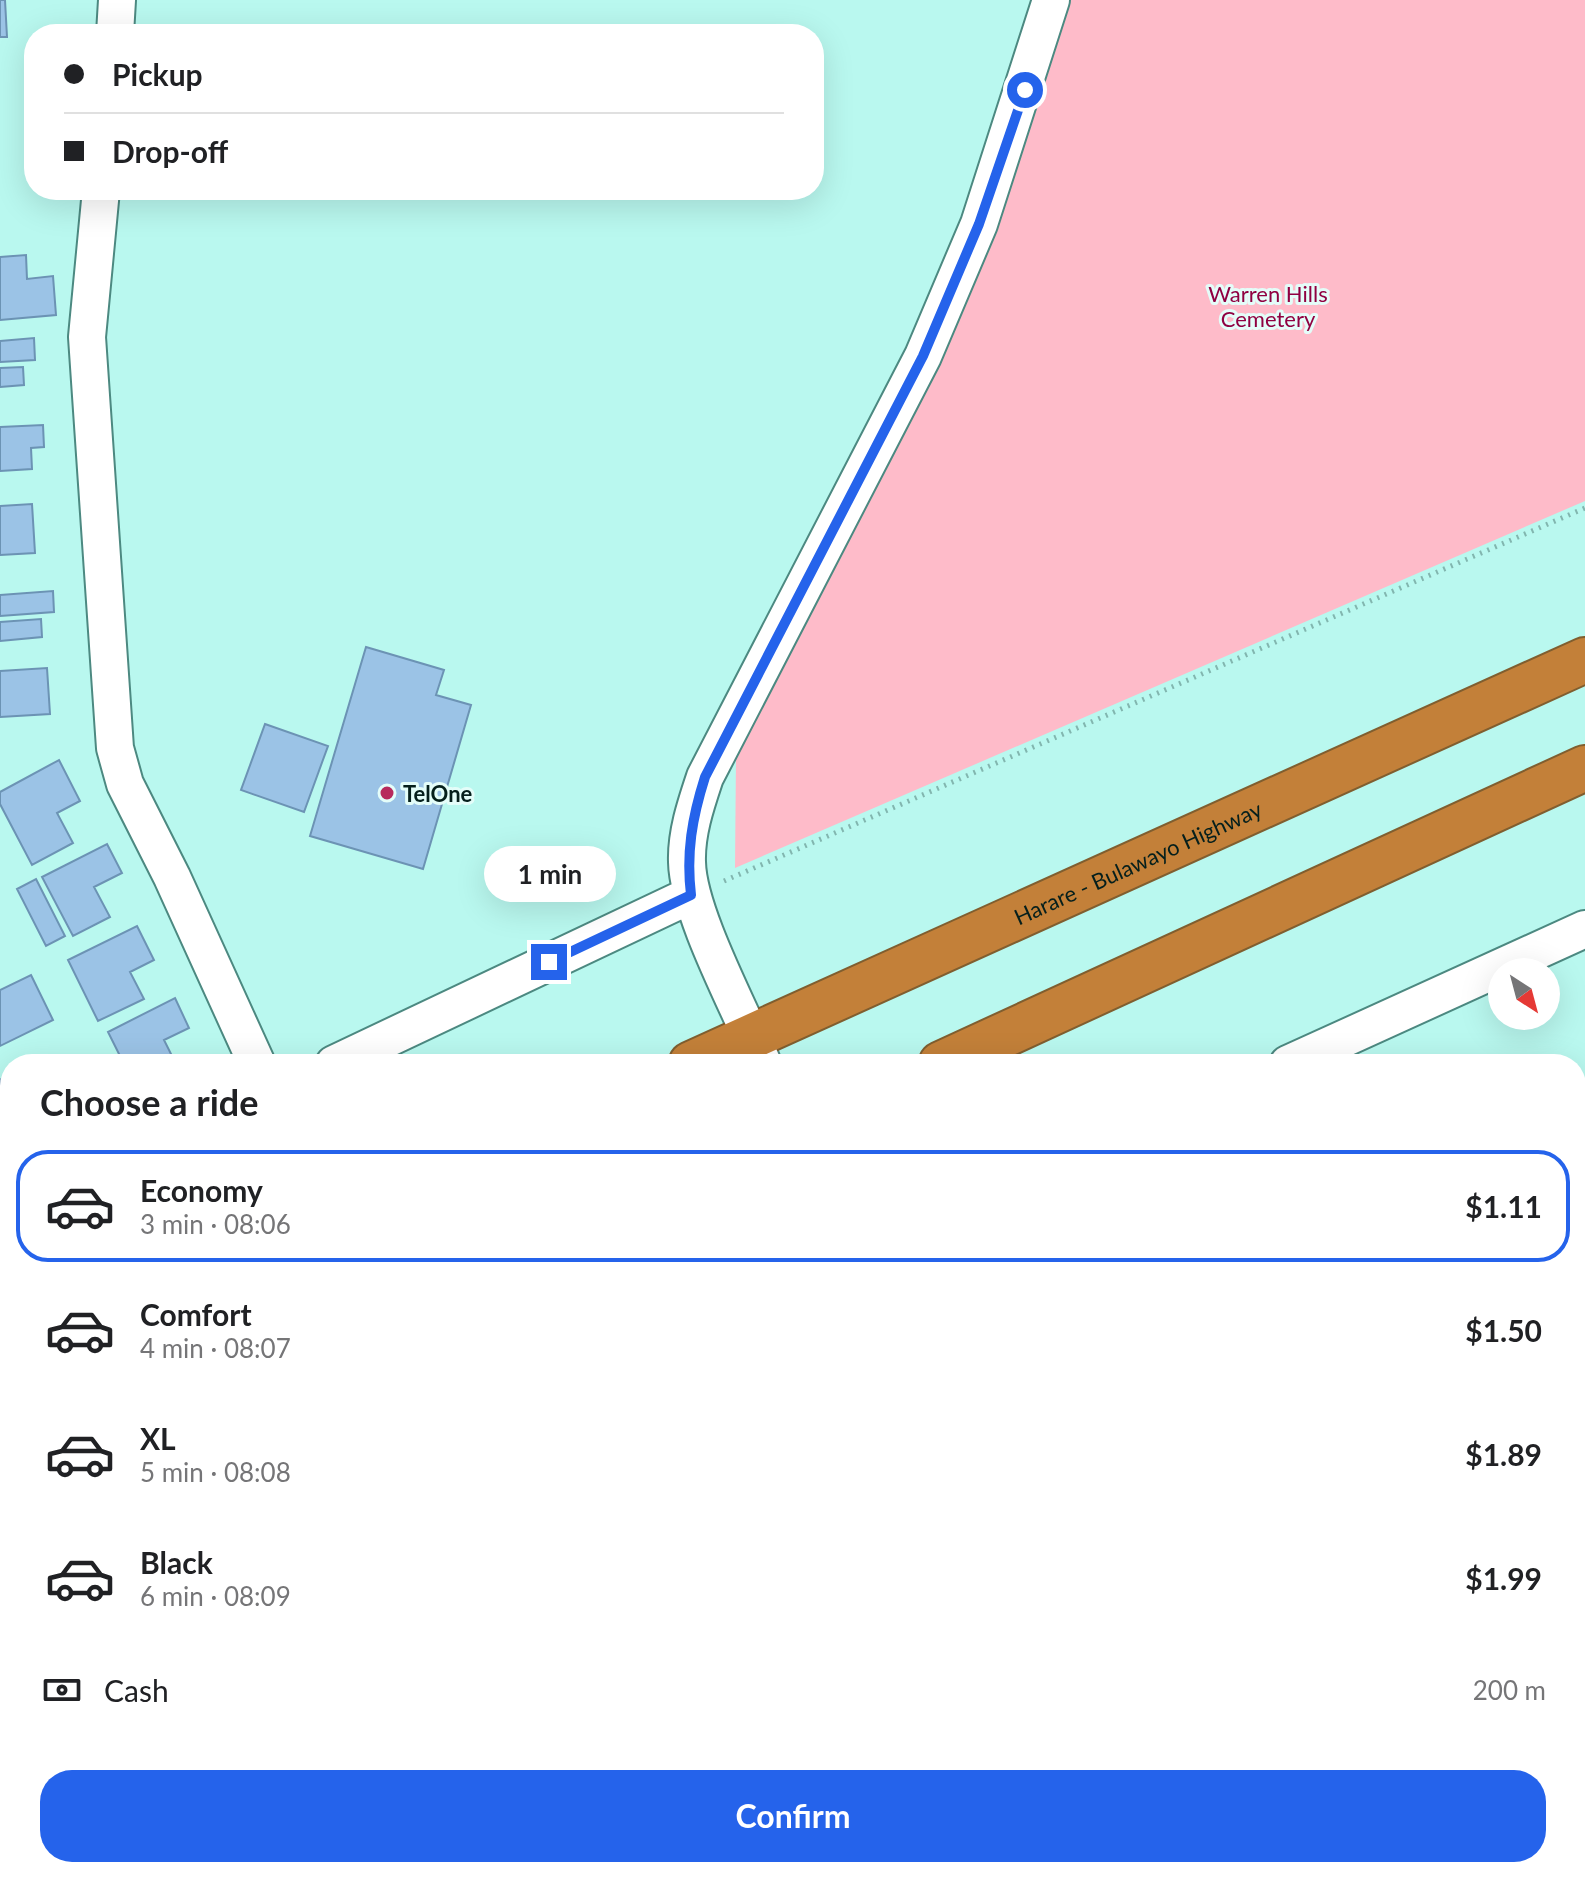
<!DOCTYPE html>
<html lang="en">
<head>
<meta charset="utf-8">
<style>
	:root { --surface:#fff; --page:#f2f2f2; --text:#202124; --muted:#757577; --line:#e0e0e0; --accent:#2563eb }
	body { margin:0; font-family:Lato,sans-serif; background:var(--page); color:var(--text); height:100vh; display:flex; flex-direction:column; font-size:30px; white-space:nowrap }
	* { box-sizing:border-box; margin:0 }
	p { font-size:26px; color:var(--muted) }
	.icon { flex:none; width:44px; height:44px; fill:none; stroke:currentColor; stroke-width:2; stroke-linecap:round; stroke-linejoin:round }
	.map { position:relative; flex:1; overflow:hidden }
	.side { position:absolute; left:0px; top:1054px; width:1586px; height:824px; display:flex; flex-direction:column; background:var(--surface); border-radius:32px 32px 0 0; box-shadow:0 8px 32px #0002 }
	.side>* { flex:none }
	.top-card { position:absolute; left:24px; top:24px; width:800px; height:176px; border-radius:32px; box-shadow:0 8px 32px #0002; display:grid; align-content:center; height:176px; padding:0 40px; background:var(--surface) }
	.needle { width:52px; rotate:144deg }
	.buttons { position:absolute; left:1488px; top:958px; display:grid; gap:16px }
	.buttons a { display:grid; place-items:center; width:72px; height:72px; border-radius:50%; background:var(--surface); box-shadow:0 8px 32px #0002; font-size:40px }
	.end { position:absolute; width:36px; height:36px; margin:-18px; border:10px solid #2563eb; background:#fff; box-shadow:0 0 0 4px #fff }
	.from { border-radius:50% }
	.bubble { position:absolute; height:56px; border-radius:28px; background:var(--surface); box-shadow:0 8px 32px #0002; font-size:26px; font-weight:700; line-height:56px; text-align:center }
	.top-card b { display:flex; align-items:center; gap:28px; height:76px; font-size:30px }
	.top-card b+b { border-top:2px solid var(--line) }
	.top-card i { width:20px; height:20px; background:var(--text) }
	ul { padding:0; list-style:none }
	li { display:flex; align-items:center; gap:24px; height:112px; margin:0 16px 12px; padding:0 24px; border:4px solid transparent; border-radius:32px }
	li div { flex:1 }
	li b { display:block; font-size:30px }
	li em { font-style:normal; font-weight:700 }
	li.current { border-color:var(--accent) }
	li>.icon { width:72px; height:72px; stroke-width:1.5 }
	h2 { padding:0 40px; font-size:36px; line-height:96px }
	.pay { display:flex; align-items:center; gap:20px; height:88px; padding:0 40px; font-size:30px }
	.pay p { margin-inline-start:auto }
	.button { display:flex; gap:16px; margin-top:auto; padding:16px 40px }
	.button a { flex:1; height:92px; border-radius:32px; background:var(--accent); color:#fff; font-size:32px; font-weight:700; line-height:92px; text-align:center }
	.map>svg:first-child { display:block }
	.green { fill:#febbc9 }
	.building { fill:#9bc3e6; stroke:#6c93b4; stroke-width:2 }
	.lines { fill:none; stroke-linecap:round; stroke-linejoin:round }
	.minor-casing { stroke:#4c8981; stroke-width:40 }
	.highway-casing { stroke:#805e2f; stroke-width:48 }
	.path { stroke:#82b6af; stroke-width:5; stroke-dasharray:2 6; stroke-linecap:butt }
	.minor { stroke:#fff; stroke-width:36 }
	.highway { stroke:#c38039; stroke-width:44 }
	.route { stroke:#2563eb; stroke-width:10 }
	.poi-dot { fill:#b72a5d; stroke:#e4fdf9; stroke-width:3 }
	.labels { text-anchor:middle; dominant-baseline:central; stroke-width:6; stroke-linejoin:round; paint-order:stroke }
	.park-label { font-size:22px; fill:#900041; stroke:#e4fdf9 }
	.poi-label { font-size:22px; font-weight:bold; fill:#051f1c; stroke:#e4fdf9; text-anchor:start }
	.street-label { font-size:22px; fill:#051f1c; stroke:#e4fdf9 }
</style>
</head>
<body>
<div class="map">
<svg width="1585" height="1878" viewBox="0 0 1585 1878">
	<rect width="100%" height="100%" fill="#b9f8ef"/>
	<path class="green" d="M1068,0H1585V501L735,868L736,757Z"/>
	<path class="building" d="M0,0H5L7,37H0Z
		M26,255L27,279L53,276L56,315L0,320V257Z
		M34,338L35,360L0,362V341Z
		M23,367L24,385L0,387V368Z
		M43,425L44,447L31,448L32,469L0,471V427Z
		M32,504L35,553L0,555V506Z
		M53,591L54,612L0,616V595Z
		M41,619L42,637L0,641V622Z
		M366,647L444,670L436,695L471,705L423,869L310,836Z
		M47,668L50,714L0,717V671Z
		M265,724L328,746L304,812L241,790Z
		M59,760L80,801L57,813L73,843L32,865L0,804V792Z
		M107,844L122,873L94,887L110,917L73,936L42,877Z
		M36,879L65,936L46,946L17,889Z
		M137,926L154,960L130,972L144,999L98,1021L68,960Z
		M31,975L53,1020L0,1046V990Z
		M175,998L189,1028L164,1040L176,1064H124L108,1032Z
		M10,1074V1132L5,1135L0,1126V1080Z
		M1585,1153V1193L1576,1196V1157Z
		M1585,1241V1277L1576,1257V1245Z
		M1585,1356V1416L1576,1420V1360Z
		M1576,1706L1585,1725L1576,1730Z
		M1576,1739L1585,1759V1774L1576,1778Z
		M1585,1802V1878H1514L1510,1868H1576V1806Z
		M137,1868H231L237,1878H143Z
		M303,1868H321L323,1872L337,1868L342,1878H297L294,1872Z
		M355,1868H445L422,1878H359Z
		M614,1868H651L629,1878H619Z
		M789,1868L794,1878H767L788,1868Z
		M974,1868H1008L1013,1878H953Z
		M1297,1868H1379L1356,1878H1301Z
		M1483,1868H1503L1507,1878H1487Z"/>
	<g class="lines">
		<defs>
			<path id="minor" d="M115,34L117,0
				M101,190L87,337L115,748L125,784L172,877L257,1064
				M334,1064L691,895
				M763,1064C742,1012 688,914 687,862C686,833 696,804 705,777L923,356L979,224L1051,0
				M1288,1064L1585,929
				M1576,1109L1585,1105
				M0,1216L10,1211
				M1576,1587L1585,1607
				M0,1650L10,1646
				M0,1842L10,1837
				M506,1868L511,1878
				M1053,1868L1057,1878
				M1148,1868L1152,1878
				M1231,1868L1235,1878"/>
			<g id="highway">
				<path id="s1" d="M691,1064L1585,660"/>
				<path d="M941,1064L1585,768"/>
				<path d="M0,1386L10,1381"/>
				<path d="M0,1493L10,1489"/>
			</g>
		</defs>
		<use href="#minor" class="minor-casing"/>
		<use href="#highway" class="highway-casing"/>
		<path class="path" d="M724,881L1585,508"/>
		<use href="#minor" class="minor"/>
		<use href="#highway" class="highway"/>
	</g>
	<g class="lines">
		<path class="route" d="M549,962L691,895C686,853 692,818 705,777L923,356L979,224L1025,90"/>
	</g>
	<circle class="poi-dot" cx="387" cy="793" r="8"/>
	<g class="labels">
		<g class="park-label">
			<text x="1268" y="293">Warren Hills<tspan x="1268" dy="25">Cemetery</tspan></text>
		</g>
		<g class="poi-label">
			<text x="403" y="793">TelOne</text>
		</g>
		<g class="street-label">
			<text stroke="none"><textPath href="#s1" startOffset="490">Harare - Bulawayo Highway</textPath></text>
		</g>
	</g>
</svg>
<div class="buttons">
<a><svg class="needle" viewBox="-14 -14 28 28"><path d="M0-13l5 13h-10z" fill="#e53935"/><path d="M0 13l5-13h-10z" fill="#757577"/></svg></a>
</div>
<i class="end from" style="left:1025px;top:90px"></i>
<i class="end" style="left:549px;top:962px"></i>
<div class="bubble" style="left:484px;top:846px;width:132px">1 min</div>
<div class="top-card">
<b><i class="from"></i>Pickup</b>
<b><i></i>Drop-off</b>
</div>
<section class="side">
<h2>Choose a ride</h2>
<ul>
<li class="current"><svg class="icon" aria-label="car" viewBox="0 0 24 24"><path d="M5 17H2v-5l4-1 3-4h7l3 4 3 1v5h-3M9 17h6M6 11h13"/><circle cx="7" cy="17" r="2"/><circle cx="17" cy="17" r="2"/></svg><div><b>Economy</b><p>3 min · 08:06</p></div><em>$1.11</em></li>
<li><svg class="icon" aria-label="car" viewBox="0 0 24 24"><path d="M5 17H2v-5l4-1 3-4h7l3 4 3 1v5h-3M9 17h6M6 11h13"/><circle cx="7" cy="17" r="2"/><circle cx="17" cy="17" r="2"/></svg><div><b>Comfort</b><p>4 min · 08:07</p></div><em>$1.50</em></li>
<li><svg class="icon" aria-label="car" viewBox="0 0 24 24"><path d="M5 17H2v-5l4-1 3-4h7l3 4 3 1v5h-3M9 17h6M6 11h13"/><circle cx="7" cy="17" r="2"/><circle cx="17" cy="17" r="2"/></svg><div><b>XL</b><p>5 min · 08:08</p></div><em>$1.89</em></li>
<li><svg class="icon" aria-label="car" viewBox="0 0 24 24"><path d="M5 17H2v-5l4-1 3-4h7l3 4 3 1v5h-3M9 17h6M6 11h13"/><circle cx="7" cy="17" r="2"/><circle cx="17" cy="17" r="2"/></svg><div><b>Black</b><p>6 min · 08:09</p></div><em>$1.99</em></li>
</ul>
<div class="pay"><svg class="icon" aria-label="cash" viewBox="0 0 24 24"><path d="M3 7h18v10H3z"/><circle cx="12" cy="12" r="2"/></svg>Cash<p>200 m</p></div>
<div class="button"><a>Confirm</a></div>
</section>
</div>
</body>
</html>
